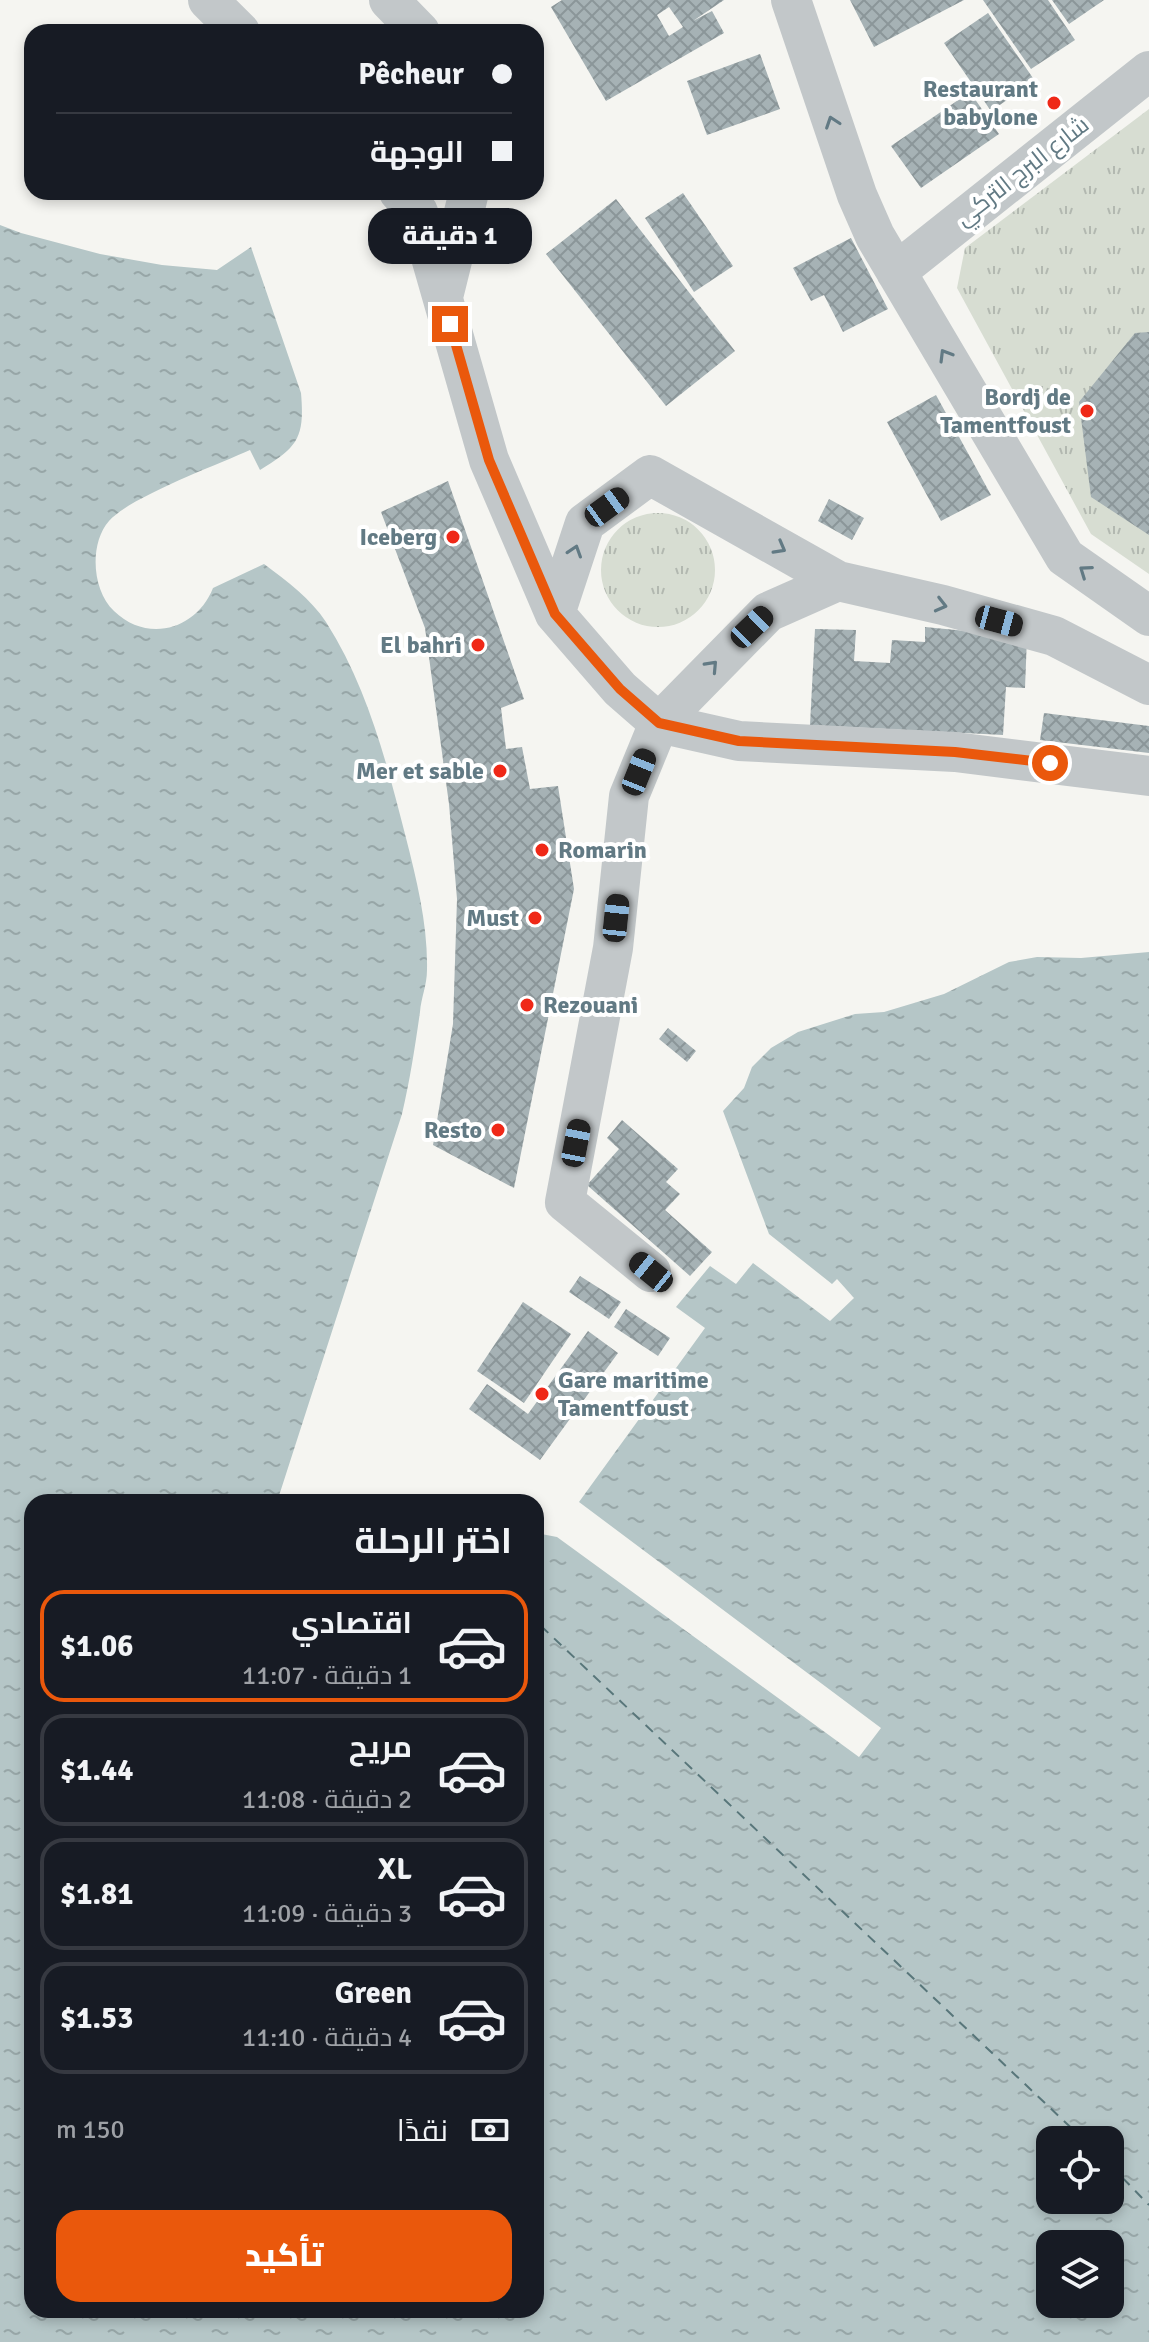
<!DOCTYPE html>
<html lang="ar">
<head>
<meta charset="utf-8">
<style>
	:root { --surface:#171b24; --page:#242831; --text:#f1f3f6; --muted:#9ea1a6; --line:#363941; --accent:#ea580c }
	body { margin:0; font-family:Signika,Cairo,sans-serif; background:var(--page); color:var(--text); direction:rtl; height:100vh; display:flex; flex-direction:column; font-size:30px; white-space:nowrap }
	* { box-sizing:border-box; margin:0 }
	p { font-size:26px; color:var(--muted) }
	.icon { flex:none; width:44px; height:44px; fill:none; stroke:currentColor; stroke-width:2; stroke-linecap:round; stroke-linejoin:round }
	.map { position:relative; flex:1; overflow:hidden; direction:ltr }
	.side { position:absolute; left:24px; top:1494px; width:520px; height:824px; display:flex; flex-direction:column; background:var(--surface); border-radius:24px; box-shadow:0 4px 12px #0003; direction:rtl }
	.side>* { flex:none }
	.hud { position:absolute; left:24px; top:24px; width:520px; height:176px; border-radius:24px; box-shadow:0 4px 12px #0003; direction:rtl; display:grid; align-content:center; height:176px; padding:0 32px; background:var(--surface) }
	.controls { position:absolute; left:1036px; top:2126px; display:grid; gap:16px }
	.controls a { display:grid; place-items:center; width:88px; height:88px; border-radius:16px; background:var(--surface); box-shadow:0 4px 12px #0003; font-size:40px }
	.end { position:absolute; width:36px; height:36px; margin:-18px; border:10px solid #ea580c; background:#fff; box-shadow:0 0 0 4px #fff }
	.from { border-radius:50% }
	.bubble { position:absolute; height:56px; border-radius:24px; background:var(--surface); box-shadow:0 4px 12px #0003; font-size:26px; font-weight:800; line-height:56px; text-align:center; direction:rtl }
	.car { position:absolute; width:24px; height:48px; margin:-24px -12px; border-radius:10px; box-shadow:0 0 6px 2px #0007; background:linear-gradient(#222 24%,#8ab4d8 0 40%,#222 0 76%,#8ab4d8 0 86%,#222 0) }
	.hud b { display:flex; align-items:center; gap:28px; height:76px; font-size:30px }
	.hud b+b { border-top:2px solid var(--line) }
	.hud i { width:20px; height:20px; background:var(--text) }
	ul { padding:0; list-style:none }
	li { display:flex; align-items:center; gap:24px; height:112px; margin:0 16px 12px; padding:0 16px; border:4px solid var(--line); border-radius:24px }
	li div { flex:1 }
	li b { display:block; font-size:30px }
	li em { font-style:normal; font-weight:800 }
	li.selected { border-color:var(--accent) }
	li>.icon { width:72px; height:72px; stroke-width:1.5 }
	h2 { padding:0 32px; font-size:36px; line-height:96px }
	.pay { display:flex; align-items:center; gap:20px; height:88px; padding:0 32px; font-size:30px }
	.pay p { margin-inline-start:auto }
	.cta { display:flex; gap:16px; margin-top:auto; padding:16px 32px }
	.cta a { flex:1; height:92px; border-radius:24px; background:var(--accent); color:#fff; font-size:32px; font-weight:800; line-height:92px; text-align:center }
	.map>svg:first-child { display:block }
	.grass { fill:url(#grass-tufts) }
	.water { fill:url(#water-ripples); fill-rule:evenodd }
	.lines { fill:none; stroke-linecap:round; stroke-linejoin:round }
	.ferry { stroke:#58767a; stroke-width:2; stroke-dasharray:10 8; stroke-linecap:butt }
	.building { fill:url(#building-cross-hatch); fill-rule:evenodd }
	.minor { stroke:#c2c7c9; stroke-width:40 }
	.oneway { stroke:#627a84 }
	.route { stroke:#ea580c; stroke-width:10 }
	.poi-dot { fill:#ef2817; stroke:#fff; stroke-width:3 }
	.labels { text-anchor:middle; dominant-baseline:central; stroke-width:8; stroke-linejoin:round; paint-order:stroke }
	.poi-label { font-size:24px; font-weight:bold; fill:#627a84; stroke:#fff; text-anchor:end }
	.street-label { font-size:24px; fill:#627a84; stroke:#fff }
</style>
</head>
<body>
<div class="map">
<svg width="1149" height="2342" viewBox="0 0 1149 2342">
	<defs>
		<pattern id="grass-tufts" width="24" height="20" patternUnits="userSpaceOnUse" patternTransform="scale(2)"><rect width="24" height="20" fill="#d7ddd2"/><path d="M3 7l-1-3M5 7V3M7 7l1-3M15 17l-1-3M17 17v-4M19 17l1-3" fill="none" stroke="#b2b8b0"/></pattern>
		<pattern id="water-ripples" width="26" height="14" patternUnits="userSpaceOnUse" patternTransform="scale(2)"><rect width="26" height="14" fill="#b5c6c7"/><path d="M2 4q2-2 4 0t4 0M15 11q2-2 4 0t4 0" fill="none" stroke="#97a6a7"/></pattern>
		<pattern id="building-cross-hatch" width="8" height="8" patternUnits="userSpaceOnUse" patternTransform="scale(2)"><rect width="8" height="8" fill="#a6b2b5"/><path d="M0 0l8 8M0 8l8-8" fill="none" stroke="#8b9699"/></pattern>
	</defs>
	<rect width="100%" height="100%" fill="#f5f5f1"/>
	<path class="grass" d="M1149,109V574L1091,534L957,288L965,248Z
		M601 570a57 57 0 1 1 114 0a57 57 0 1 1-114 0Z"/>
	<path class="water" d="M0,225L21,233L100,254L162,265L217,270L251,247L301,393C305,439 297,447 260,470L250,450C217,465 130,497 109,521C89,544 92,590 114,611C148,644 197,629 213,588L264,564C287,581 311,599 326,622C368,688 387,764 406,838C417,881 428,926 427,970C427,985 421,998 420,1012C415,1047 410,1080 402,1114L277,1502H32V2310H536V1533L557,1537L859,1757L881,1728L579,1502L705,1328L676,1307L710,1266L736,1284L753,1263L830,1321L854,1298L837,1279L832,1284L769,1234L723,1111L744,1088L752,1067L771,1048L798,1032L855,1014L884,1012L944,994L1009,962L1037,957L1081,958L1149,952V2342H0ZM1050,2140H1110V2200H1050ZM1050,2244H1110V2304H1050Z"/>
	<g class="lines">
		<path class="ferry" d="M541,1626L1084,2140
			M1110,2165L1149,2205"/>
	</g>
	<path class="building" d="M562,0H724L693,21L712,11L724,33L606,101L551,7ZM669,7L683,27L669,36L657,15Z
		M850,0H964L874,47Z
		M983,0H1048L1075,40L1031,69Z
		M1052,0H1104L1069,24Z
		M988,13L1035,81L991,111L944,43Z
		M760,54L780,109L707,135L687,81Z
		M970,92L999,134L921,188L891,146Z
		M683,193L733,266L694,292L645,218Z
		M616,199L735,351L666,406L546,254Z
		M851,238L888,309L843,332L824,295L811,301L793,268Z
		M1149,332V535L1091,497L1079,402L1135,333Z
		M936,395L991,495L941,521L887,422Z
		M448,481L524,699L501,708L506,749L522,747L530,789L558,786L574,889L514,1188L433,1145L453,1024L457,899L449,804L425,628L381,512Z
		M829,499L864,518L852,540L818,521Z
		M925,627L1027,637L1025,688L1006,687L1003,735L810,725L815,629L856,630L854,661L890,663L892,640L925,642Z
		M1044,713L1149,726V753L1040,740Z
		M668,1028L696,1051L687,1062L659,1039Z
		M622,1120L678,1169L666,1182L680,1194L665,1210L712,1252L690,1276L587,1185L619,1149L607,1138Z
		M580,1276L621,1302L609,1319L569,1292Z
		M523,1302L571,1334L524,1403L477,1371Z
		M626,1309L670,1338L658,1356L614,1327Z
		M588,1331L618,1353L540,1460L469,1409L487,1384L528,1414Z"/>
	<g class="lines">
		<path class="minor" d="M208,0L240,32
			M389,0L420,32
			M791,0L857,195L875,236L1065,557L1149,616
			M399,192L418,212L489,460L555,614
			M896,272L1149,71
			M444,293L469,192
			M838,581L650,475L585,523L555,614L620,689L659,723L739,741L955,752L1149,776
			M651,1272L565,1202L613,948L629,796L659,723L768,612L838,581L943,605L1054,636L1149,685"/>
	</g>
	<defs><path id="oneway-chevron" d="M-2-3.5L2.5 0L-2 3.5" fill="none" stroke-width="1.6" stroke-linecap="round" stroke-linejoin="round" transform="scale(2)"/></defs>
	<g class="oneway">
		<use href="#oneway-chevron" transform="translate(832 122) rotate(-109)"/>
		<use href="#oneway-chevron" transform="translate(945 355) rotate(-121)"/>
		<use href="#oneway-chevron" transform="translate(780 548) rotate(29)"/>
		<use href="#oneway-chevron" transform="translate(575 551) rotate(-72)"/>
		<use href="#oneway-chevron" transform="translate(1085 571) rotate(-145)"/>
		<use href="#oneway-chevron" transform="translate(941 605) rotate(14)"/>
		<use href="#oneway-chevron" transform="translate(712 666) rotate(-47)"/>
	</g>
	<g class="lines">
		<path class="route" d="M450,324L489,460L555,614L620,689L659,723L739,741L955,752L1050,763"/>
	</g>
	<g class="poi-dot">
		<circle cx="1054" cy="103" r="8"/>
		<circle cx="1087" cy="411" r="8"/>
		<circle cx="453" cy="537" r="8"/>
		<circle cx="478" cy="645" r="8"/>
		<circle cx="500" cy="771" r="8"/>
		<circle cx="542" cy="850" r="8"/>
		<circle cx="535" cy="918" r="8"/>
		<circle cx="527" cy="1005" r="8"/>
		<circle cx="498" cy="1130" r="8"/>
		<circle cx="542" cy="1394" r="8"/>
	</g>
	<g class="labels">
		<g class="poi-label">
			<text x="1038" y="89">Restaurant<tspan x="1038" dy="28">babylone</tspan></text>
			<text x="1071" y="397">Bordj de<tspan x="1071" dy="28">Tamentfoust</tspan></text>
			<text x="437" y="537">Iceberg</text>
			<text x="462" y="645">El bahri</text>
			<text x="484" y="771">Mer et sable</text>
			<text x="558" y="850" text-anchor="start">Romarin</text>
			<text x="519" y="918">Must</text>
			<text x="543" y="1005" text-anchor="start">Rezouani</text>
			<text x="482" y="1130">Resto</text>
			<text x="558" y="1380" text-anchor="start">Gare maritime<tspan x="558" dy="28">Tamentfoust</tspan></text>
		</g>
		<g class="street-label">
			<text transform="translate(1022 171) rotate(-38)">شارع البرج التركي</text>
		</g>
	</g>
</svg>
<div class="controls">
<a><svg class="icon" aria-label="locate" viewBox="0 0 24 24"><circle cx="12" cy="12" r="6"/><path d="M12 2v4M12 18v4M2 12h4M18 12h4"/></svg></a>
<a><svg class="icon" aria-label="layers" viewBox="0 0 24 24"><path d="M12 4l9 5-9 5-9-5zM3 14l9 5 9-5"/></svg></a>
</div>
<i class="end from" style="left:1050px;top:763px"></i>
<i class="end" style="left:450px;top:324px"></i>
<div class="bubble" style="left:368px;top:208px;width:164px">1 دقيقة</div>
<i class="car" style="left:607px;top:507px;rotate:54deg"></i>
<i class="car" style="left:999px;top:621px;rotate:105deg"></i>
<i class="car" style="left:752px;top:627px;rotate:46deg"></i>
<i class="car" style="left:639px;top:772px;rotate:22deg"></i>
<i class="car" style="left:616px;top:918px;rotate:6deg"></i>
<i class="car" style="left:576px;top:1143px;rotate:11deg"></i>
<i class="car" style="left:651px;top:1272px;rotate:309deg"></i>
<div class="hud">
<b><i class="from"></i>Pêcheur</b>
<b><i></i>الوجهة</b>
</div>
<section class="side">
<h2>اختر الرحلة</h2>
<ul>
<li class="selected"><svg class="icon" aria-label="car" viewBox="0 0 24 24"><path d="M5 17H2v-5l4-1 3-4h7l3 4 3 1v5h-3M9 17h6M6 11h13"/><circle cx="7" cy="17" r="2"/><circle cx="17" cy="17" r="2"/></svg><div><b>اقتصادي</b><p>1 دقيقة · 11:07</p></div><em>$1.06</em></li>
<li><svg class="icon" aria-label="car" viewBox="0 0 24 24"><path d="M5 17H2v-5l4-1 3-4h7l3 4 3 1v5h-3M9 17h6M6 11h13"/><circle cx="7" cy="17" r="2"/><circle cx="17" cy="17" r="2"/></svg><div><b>مريح</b><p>2 دقيقة · 11:08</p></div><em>$1.44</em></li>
<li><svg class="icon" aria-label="car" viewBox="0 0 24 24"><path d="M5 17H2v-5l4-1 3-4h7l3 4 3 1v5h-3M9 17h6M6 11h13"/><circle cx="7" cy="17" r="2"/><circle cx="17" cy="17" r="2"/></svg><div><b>XL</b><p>3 دقيقة · 11:09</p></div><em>$1.81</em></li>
<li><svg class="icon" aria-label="car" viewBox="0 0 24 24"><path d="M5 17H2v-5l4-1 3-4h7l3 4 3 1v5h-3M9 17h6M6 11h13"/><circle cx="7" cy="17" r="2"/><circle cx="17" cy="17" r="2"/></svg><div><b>Green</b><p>4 دقيقة · 11:10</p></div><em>$1.53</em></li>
</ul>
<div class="pay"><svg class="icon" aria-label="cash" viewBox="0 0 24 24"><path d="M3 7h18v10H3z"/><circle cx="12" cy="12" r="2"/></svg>نقدًا<p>150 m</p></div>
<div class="cta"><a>تأكيد</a></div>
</section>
</div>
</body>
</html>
